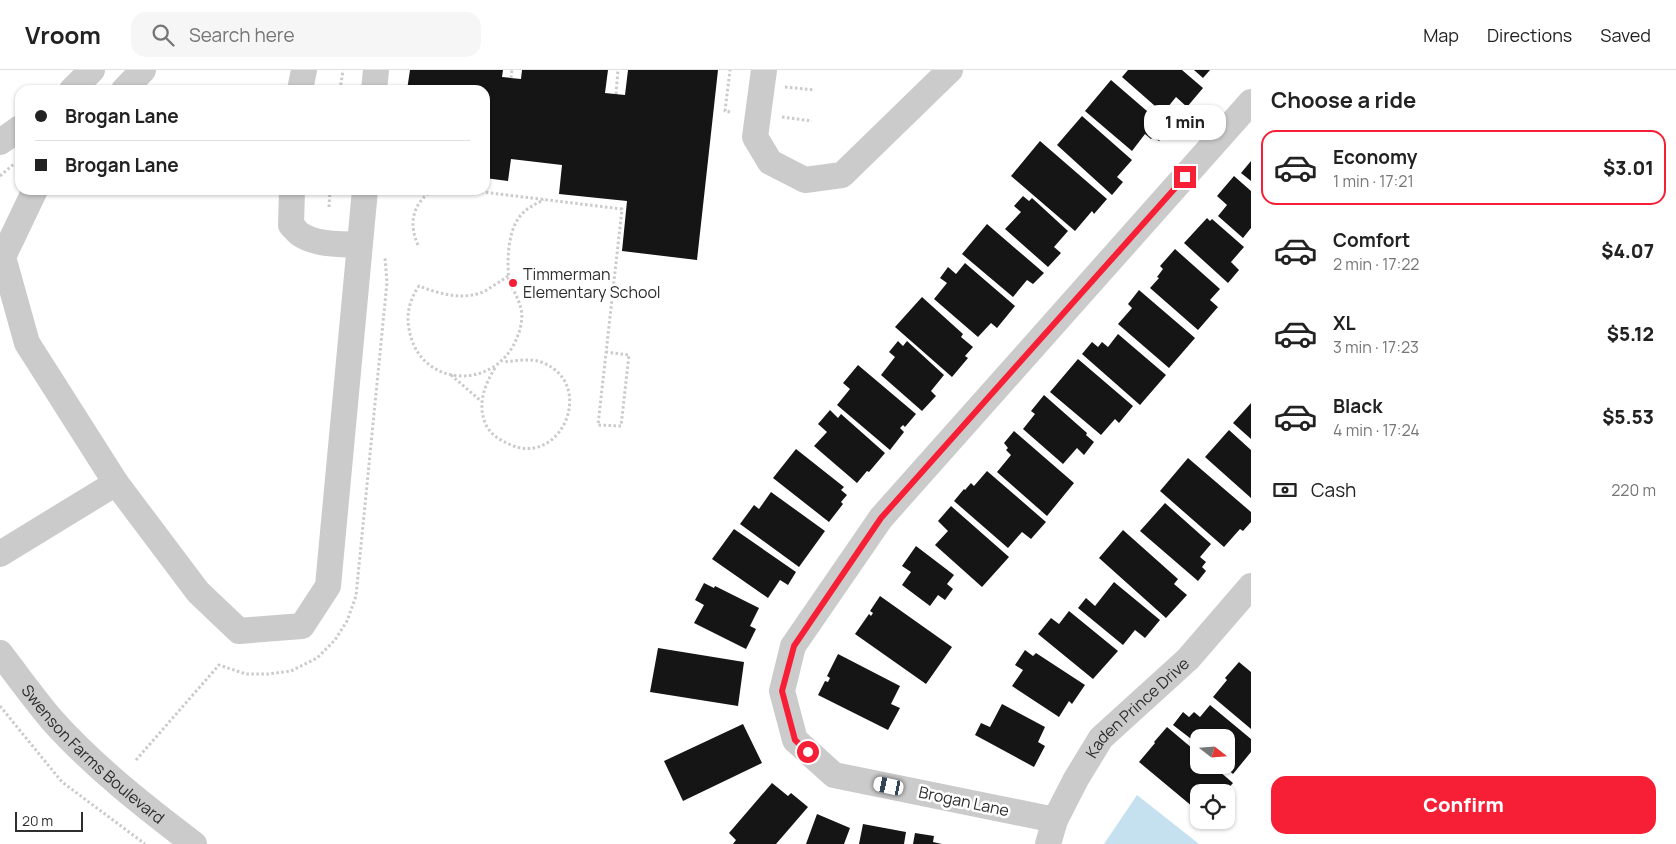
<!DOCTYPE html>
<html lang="en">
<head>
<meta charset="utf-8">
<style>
	:root { --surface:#fff; --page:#f6f6f6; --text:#222; --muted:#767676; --line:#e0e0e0; --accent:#f71f36 }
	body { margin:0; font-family:Manrope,sans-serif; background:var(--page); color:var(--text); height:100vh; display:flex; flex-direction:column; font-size:19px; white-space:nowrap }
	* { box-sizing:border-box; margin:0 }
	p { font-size:16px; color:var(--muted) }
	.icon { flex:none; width:28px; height:28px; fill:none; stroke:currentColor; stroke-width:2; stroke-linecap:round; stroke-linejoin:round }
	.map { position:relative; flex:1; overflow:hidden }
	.panel { display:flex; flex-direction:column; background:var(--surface); width:425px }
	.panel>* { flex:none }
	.top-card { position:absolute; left:15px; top:15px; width:475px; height:110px; border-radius:15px; box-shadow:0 1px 4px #0004; display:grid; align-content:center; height:110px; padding:0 20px; background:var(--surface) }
	.needle { width:32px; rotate:107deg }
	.tools { position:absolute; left:1190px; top:659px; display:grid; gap:10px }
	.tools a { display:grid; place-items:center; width:45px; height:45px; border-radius:10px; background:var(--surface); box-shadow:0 1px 4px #0004; font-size:25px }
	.scale { position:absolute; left:15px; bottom:12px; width:68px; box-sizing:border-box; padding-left:5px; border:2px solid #2e2e2e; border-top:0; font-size:14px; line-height:18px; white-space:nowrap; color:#2e2e2e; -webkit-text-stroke:4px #fff; paint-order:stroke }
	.end { position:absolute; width:22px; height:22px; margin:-11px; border:6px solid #f71f36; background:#fff; box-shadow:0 0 0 2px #fff }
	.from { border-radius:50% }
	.bubble { position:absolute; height:35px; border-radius:15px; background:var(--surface); box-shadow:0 1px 4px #0004; font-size:16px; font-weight:800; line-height:35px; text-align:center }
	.car { position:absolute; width:15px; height:30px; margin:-15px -8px; border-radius:6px; box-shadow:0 0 4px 1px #0007; background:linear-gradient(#fff 24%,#345 0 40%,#fff 0 76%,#345 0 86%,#fff 0) }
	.top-card b { display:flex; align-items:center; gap:18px; height:48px; font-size:19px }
	.top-card b+b { border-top:1px solid var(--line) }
	.top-card i { width:12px; height:12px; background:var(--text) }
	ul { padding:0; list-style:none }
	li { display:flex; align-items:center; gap:15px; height:75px; margin:0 10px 8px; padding:0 10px; border:2px solid transparent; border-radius:15px }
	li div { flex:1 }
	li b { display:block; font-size:19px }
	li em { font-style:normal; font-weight:800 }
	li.selected { border-color:var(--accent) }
	li>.icon { width:45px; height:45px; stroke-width:1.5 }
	h2 { padding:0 20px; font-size:22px; line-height:60px }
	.pay { display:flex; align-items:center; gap:12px; height:55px; padding:0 20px; font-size:19px }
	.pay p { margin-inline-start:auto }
	.primary-button { display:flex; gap:10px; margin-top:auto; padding:10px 20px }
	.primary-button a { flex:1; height:58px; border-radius:15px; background:var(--accent); color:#fff; font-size:20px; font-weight:800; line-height:58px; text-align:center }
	header { display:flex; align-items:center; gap:30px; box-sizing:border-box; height:70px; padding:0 25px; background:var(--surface); border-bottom:1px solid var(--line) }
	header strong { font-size:24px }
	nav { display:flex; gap:28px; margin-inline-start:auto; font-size:18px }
	.search { width:350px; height:45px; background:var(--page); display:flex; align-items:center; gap:12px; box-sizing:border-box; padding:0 18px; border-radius:15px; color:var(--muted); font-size:19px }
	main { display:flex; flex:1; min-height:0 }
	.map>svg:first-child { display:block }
	.water { fill:#c5e0ef }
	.building { fill:#151515 }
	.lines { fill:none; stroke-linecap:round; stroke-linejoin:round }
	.path { stroke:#cbcbcb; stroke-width:3; stroke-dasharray:2.5 2.5; stroke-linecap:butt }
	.minor { stroke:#cbcbcb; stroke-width:26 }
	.route { stroke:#f71f36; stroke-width:6 }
	.poi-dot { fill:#f71f36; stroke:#fff; stroke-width:2 }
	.labels { text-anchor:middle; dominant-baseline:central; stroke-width:5; stroke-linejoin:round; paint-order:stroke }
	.poi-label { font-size:16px; fill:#2e2e2e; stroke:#fff; text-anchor:start }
	.street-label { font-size:16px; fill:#2e2e2e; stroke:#fff }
</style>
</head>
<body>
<header>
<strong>Vroom</strong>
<div class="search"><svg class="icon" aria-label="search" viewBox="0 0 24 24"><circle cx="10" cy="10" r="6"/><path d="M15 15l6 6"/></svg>Search here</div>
<nav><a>Map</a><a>Directions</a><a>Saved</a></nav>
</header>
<main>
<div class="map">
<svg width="1251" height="774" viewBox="0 0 1251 774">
	<rect width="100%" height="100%" fill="#fff"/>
	<path class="water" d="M1137,725L1199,774H1104Z"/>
	<path class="building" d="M410,0H503L502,7L521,9L522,0H608L605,23L625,25L628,0H718L697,190L622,181L627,131L559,124L562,95L511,89L508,111L485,108V20H407Z
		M1128,0H1182L1203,18L1187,37L1176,27L1163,43L1122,7Z
		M1194,0H1210L1203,8Z
		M1111,10L1169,60L1159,71L1153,67L1151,69L1145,64L1132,81L1085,41Z
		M1082,46L1132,90L1117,107L1123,112L1112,125L1057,75Z
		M1040,71L1107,129L1094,144L1092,141L1075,161L1011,106Z
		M1251,91V111L1241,103Z
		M1234,106L1251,121V158L1243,168L1218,146L1227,135L1217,126Z
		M1023,126L1029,131L1032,128L1068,161L1054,177L1061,183L1048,197L1005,159L1021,142L1014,136Z
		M1207,148L1210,151L1212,149L1244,177L1231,192L1239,200L1228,213L1184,173Z
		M987,154L1044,203L1033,214L1027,210L1013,227L962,184Z
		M1175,179L1220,219L1210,230L1218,237L1198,260L1150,218L1159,208L1157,207L1163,199L1160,196Z
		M965,193L1015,236L997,258L991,253L978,267L934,229L947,213L940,208L948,197L956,204Z
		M1139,220L1195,268L1169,298L1118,254L1132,238L1128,234Z
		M922,227L963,264L961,267L973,277L965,286L968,288L952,307L895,257Z
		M1118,264L1166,305L1140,335L1082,284L1092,272L1098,277L1102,272L1108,277Z
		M898,271L903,276L907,271L944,305L931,321L936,326L922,341L881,305L895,287L889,282Z
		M1078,289L1133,336L1119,353L1115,349L1101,365L1050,322Z
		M858,295L916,344L905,357L903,355L900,358L904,362L890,380L837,335L850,319L843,313Z
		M1044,325L1087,363L1086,365L1094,372L1084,385L1077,378L1063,394L1023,359L1035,344L1031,341Z
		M1251,333V369L1233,353Z
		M830,340L838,348L841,344L885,383L869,402L867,401L857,413L814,376L827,362L818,354Z
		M1229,360L1251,380V428L1205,387Z
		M1014,361L1074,413L1047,446L997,402L1011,385L1006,380L1008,378L1004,373Z
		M796,379L844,417L841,420L847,425L841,432L843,434L829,452L773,408Z
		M1188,388L1251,442V452L1243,461L1240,459L1224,477L1160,421Z
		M987,401L1046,452L1031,469L1022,462L1008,478L954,431L964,419L965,420L971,413L974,416Z
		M771,422L825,461L799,497L740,454L754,435L759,439Z
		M1165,433L1211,474L1200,487L1206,492L1202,497L1206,501L1198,511L1140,461Z
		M951,436L1009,487L982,517L935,475L948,461L938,451Z
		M734,459L796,502L788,515L780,510L768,528L712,489Z
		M1123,460L1178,509L1174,514L1187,525L1166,548L1099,488Z
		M916,476L954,505L947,514L953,519L945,530L938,525L930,536L902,515L911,502L902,496Z
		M1114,512L1160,550L1145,568L1135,560L1123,575L1078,538L1086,528L1095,536Z
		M704,513L714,518L715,516L759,538L750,556L756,559L746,579L694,553L704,535L695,530Z
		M880,526L952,577L926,614L855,564L869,544L871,546L873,543L870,541Z
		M1069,541L1118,581L1093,609L1038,564L1051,548L1059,554Z
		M658,578L744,592L738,636L650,622Z
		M1025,580L1033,586L1036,583L1085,615L1072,634L1069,631L1059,647L1012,616L1023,600L1015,595Z
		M838,584L900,616L891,634L900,638L888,660L818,625L825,611L828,612L830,608L827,606Z
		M1239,592L1251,602V659L1213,627L1227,610L1225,608Z
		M1002,634L1045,657L1038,672L1045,676L1034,697L975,665L981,653L990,657Z
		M1210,635L1251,669V682L1233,704L1223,695H1226V668H1199V675L1173,655L1183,642L1189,647L1194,642L1200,647Z
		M743,654L762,693L683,731L664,691Z
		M1167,657L1199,684V695H1212L1233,713L1225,722H1199V742L1139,692L1155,673L1154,672Z
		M772,713L788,726L791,723L808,737L776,774H733L736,770L729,763Z
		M817,744L850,758L844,774H806Z
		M863,754L906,762L904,774H859Z
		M915,763L934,766L933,772L942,774H913Z"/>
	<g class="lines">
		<path class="path" d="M511,8L512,0
			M785,17L815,20
			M340,20L343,0
			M616,24L618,0
			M730,42L725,41L730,0
			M782,47L812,51
			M0,106L15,93
			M466,120L622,139L598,355L621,356L629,285L606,282
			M329,137L330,120
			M418,175C408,153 413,133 433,120
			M508,206C501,211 493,216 485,221C464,231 440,224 419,216C410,229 406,243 409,259C419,319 498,322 518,265C521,258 523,247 521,239C519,229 513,220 509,211C507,192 507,161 521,145C527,138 535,134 544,130
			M495,298C484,316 477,335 486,355C491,365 500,370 509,374C561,399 598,313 541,292C530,288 515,291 503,292
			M451,305L482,332
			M0,636L62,712L145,774
			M136,690L219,595L246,604H268L291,601L317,588L335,570L347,551L356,526L387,212L385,188"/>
		<g class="minor">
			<path d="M764,0L755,67L770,92L805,110L842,105L950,0"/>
			<path d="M72,20L92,0"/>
			<path d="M124,20L143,0"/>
			<path d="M300,20L304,0"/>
			<path d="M374,20L376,0"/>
			<path d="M0,72L20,58"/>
			<path d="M35,120L3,187L27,273L116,413L198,522L239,561L302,556L328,516L365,120"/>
			<path d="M292,120L291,155C295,159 298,164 303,166C319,175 342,174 359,175"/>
			<path d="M0,484L116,413"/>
			<path id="s1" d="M0,583C17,605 34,629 52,650C93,696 145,737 194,774"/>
			<path d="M1055,750L834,705L795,670L782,621L793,576L881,448L1251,32"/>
			<path id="s2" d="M1048,774L1055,750L1076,709L1101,668L1188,589L1251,516"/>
		</g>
	</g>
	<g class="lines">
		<path class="route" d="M808,682L795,670L782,621L794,576L881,448L1185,107"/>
	</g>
	<circle class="poi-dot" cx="513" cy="213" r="5"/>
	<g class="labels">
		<g class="poi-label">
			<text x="523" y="204">Timmerman<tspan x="523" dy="18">Elementary School</tspan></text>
		</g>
		<g class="street-label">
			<text stroke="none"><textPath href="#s2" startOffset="166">Kaden Prince Drive</textPath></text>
			<text stroke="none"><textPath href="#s1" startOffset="138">Swenson Farms Boulevard</textPath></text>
			<text transform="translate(964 731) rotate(12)">Brogan Lane</text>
		</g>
	</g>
</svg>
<div class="tools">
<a><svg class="needle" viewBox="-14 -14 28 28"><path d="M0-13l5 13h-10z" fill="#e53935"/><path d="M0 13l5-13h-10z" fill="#767676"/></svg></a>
<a><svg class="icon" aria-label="locate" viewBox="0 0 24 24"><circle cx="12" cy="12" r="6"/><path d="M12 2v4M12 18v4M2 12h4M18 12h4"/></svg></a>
</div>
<div class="scale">20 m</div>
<i class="end from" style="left:808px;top:682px"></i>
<i class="end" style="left:1185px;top:107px"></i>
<div class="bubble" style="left:1144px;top:35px;width:82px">1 min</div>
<i class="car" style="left:889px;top:716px;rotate:282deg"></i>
<div class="top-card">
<b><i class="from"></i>Brogan Lane</b>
<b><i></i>Brogan Lane</b>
</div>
</div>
<section class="panel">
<h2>Choose a ride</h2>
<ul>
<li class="selected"><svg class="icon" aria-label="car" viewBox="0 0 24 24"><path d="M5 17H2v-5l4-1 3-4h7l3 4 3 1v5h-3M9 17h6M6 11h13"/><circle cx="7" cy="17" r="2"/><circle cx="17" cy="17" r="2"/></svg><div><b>Economy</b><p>1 min · 17:21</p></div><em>$3.01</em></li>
<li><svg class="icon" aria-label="car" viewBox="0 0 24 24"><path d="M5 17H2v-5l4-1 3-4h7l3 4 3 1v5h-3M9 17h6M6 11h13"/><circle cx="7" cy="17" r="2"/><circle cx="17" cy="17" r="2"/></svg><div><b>Comfort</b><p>2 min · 17:22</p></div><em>$4.07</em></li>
<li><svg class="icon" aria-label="car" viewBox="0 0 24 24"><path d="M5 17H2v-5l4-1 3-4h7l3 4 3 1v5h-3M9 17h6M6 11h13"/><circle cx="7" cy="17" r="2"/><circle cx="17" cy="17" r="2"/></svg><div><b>XL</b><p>3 min · 17:23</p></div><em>$5.12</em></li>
<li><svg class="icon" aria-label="car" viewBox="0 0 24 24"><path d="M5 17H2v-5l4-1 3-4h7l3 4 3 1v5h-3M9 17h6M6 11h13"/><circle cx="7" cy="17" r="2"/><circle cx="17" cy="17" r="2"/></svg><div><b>Black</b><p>4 min · 17:24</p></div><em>$5.53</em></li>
</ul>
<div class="pay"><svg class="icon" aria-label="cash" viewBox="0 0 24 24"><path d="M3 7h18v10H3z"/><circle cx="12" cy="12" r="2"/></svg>Cash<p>220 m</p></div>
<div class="primary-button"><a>Confirm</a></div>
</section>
</main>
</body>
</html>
